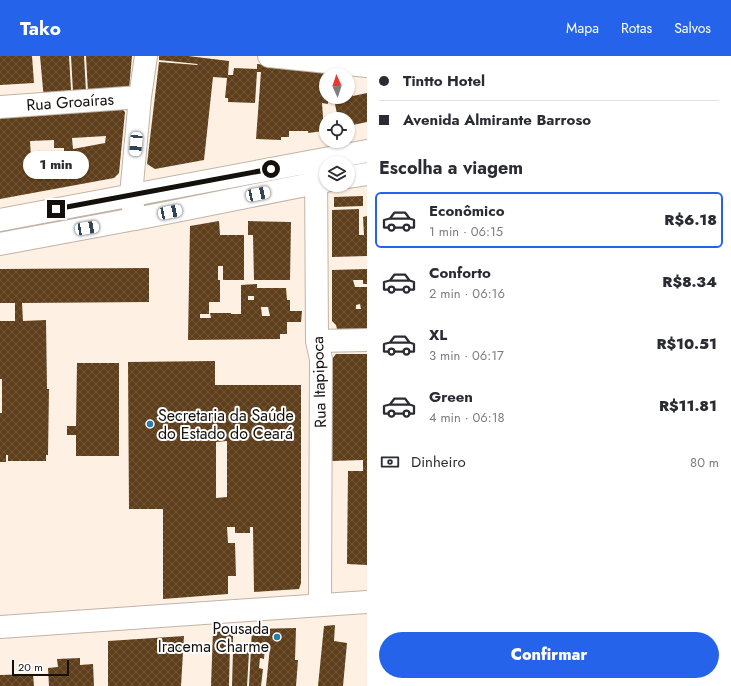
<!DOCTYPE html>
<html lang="pt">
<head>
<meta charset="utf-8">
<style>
	:root { --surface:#fff; --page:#f2f2f3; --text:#2b2b33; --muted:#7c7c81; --line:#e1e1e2; --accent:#2563eb }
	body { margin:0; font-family:Jost,sans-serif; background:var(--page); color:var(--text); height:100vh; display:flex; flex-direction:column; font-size:15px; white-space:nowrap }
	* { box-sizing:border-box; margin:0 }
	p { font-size:13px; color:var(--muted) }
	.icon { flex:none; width:22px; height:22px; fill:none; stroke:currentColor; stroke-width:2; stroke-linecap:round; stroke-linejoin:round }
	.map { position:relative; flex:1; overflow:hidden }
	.drawer { display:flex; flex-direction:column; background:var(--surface); width:364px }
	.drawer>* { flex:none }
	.guide { display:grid; align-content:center; height:88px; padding:0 12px; background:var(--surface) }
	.needle { width:26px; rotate:357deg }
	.tools { position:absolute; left:319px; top:12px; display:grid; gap:8px }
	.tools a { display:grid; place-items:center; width:36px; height:36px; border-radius:50%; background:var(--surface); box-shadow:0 1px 3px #0004; font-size:20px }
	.scale { position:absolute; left:12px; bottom:10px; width:57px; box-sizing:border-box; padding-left:4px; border:2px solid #14100b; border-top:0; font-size:11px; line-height:14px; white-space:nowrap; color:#14100b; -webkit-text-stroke:3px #fff; paint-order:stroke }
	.end { position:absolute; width:18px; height:18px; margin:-9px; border:5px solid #14100b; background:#fff; box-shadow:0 0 0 2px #fff }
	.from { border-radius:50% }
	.bubble { position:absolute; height:28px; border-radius:14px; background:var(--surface); box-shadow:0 1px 3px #0004; font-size:13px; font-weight:800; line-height:28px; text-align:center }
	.car { position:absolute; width:12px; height:24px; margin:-12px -6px; border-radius:5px; box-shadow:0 0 3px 1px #0007; background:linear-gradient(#fff 24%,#345 0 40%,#fff 0 76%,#345 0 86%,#fff 0) }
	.guide b { display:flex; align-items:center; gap:14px; height:38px; font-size:15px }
	.guide b+b { border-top:1px solid var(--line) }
	.guide i { width:10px; height:10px; background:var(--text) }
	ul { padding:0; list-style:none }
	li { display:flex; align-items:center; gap:12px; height:56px; margin:0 8px 6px; padding:0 4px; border:2px solid transparent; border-radius:6px }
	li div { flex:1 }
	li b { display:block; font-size:15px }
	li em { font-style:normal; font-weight:800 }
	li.active { border-color:var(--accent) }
	li>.icon { width:36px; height:36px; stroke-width:1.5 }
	h2 { padding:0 12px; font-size:18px; line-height:48px }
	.pay { display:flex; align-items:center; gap:10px; height:44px; padding:0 12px; font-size:15px }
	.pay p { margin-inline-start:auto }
	.button { display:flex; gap:8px; margin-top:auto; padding:8px 12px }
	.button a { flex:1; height:46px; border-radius:24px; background:var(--accent); color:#fff; font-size:16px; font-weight:800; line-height:46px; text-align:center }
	header { display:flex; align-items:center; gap:24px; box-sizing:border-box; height:56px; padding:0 20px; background:var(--accent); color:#fff }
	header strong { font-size:19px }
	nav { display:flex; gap:22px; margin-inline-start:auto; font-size:14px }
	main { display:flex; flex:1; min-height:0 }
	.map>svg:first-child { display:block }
	.building { fill:url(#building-cross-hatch); fill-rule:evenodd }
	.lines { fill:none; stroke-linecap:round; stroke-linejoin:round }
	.minor-casing { stroke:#c1b4a7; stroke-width:24 }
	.major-casing { stroke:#c1b4a7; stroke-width:24 }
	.minor { stroke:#fff; stroke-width:22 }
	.major { stroke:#fff; stroke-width:22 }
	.route { stroke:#14100b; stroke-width:5 }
	.poi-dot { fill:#2380ad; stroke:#fff; stroke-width:1.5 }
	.labels { text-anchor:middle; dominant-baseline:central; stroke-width:4; stroke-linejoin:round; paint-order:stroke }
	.street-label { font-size:16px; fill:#14100b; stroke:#fff }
	.poi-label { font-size:16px; fill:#14100b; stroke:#fff; text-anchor:start }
</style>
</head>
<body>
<header>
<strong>Tako</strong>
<nav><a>Mapa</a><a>Rotas</a><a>Salvos</a></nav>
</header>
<main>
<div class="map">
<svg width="367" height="630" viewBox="0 0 367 630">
	<defs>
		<pattern id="building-cross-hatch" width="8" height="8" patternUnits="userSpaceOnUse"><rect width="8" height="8" fill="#5f3f1b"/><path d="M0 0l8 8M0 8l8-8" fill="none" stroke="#71573a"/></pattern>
	</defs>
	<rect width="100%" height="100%" fill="#fef1e3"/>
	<path class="building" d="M0,0H32L34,27L0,29Z
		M40,0H69L71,34L57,36L44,44Z
		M71,0H84L86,36H73Z
		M86,0H132L129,34L88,36Z
		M159,0H188L229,5L228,19H233L234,12L257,13V8L330,15V19H326V41H328V48L322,47L324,75L308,77V75H289V81H281V84L256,83L261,16H257L255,47L228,46V42H225L227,22L213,21L204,104L155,113L147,108L159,6L197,9L198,8L159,4Z
		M367,37V66L348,70V63H338L334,43L348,41V38H352L353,40Z
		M120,51L125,56L119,117L114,122L0,143V59ZM106,80L105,87L73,93L72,82ZM54,84V92H64V95L31,101L30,85Z
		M363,140V150L334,151V141Z
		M359,153V179H364L363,161L367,160V200L332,201V154Z
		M219,165L220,179H244V224H223V210H218V224H220V246H209V258H200V262H211L210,257H231V258H241V229L257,228V232H286L287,244H290V255H302L301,266H287V278H280V283L188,284L190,170ZM248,240H254V244H248ZM261,251H268L270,260H262Z
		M248,165L291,166L290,224H254L253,179H248Z
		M149,212V246L22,247L23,265L46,264L47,333H49L48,399H46V405H8V399H6V406H0V357H2V323H0V265H15V247H0V213Z
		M367,213V228H363V224H353L355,231H367V273H337L336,269L332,265V214ZM360,248L361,253H356V249Z
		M336,298H367V509L347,508L348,415H363V404L332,405V303Z
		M215,305V329H301V527L299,533L254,536L253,471H250V477H235V471H227L228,487H235L236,520H228V538L163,543V453H129L128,306ZM227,385V441L216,442V386Z
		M77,307H119V400H76V379H67V370H76Z
		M335,569L334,585L347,587L343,630H318L324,570Z
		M296,572L295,604H298L296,630H266L270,591L265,590L264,603L260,602L259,612L263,613L261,630H249L252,573Z
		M233,575V587H230L229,630H211L213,576Z
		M184,580L181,630H108V585Z
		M233,595L249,596L247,630H232Z
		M80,602V609L93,608L94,630H49L48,612L58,611L57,603Z
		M33,618L34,630H0V619Z"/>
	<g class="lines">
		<defs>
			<path id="minor" d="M269,0L367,10
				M0,51L140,41
				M316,108L317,285L321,303L320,549
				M135,163L131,139L140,41L146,0
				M317,285L367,284
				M0,571L367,546"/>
			<path id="major" d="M348,121L367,118
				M0,164L367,95
				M0,188L156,159L326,125"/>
		</defs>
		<use href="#minor" class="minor-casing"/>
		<use href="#major" class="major-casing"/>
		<use href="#minor" class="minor"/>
		<use href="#major" class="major"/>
	</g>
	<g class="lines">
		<path class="route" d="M56,153L271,113"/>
	</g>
	<g class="poi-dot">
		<circle cx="150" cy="368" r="4"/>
		<circle cx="277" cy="581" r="4"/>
	</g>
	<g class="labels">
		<g class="street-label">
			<text transform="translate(70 46) rotate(-4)">Rua Groaíras</text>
			<text transform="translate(319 326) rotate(-92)">Rua Itapipoca</text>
		</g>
		<g class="poi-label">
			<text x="158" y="359">Secretaria da Saúde<tspan x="158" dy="18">do Estado do Ceará</tspan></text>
			<text x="269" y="572" text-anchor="end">Pousada<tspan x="269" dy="18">Iracema Charme</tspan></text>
		</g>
	</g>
</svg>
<div class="tools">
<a><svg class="needle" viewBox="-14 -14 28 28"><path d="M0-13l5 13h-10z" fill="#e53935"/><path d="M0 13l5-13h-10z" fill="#7c7c81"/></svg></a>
<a><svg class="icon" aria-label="locate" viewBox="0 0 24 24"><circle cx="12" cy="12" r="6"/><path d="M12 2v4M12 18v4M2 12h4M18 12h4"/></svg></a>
<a><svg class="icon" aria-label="layers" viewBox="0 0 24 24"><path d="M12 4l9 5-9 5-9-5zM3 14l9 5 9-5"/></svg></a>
</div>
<div class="scale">20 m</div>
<i class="end from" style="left:271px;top:113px"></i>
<i class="end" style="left:56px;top:153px"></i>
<div class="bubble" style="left:23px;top:95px;width:66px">1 min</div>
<i class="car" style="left:136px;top:88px;rotate:185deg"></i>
<i class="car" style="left:258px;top:138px;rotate:78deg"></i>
<i class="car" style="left:170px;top:156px;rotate:78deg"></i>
<i class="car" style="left:87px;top:172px;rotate:80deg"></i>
</div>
<section class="drawer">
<div class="guide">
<b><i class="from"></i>Tintto Hotel</b>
<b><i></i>Avenida Almirante Barroso</b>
</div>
<h2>Escolha a viagem</h2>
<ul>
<li class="active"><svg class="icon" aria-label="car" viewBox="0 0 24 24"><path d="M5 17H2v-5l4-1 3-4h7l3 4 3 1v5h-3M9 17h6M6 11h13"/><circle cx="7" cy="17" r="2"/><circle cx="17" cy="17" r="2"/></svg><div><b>Econômico</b><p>1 min · 06:15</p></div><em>R$6.18</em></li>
<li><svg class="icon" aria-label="car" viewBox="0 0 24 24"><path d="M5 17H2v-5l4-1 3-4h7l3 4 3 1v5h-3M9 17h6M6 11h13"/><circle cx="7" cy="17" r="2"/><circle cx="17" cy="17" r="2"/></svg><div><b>Conforto</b><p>2 min · 06:16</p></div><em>R$8.34</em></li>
<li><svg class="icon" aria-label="car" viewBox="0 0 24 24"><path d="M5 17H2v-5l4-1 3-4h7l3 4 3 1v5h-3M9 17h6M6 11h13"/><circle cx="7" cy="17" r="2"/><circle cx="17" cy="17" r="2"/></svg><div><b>XL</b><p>3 min · 06:17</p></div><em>R$10.51</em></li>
<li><svg class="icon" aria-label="car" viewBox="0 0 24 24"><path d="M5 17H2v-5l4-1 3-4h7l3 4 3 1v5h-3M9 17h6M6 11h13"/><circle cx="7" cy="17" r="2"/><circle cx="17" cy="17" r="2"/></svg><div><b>Green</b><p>4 min · 06:18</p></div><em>R$11.81</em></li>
</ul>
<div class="pay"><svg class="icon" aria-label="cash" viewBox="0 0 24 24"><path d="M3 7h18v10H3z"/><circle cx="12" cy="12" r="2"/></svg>Dinheiro<p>80 m</p></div>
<div class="button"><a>Confirmar</a></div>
</section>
</main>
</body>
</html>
